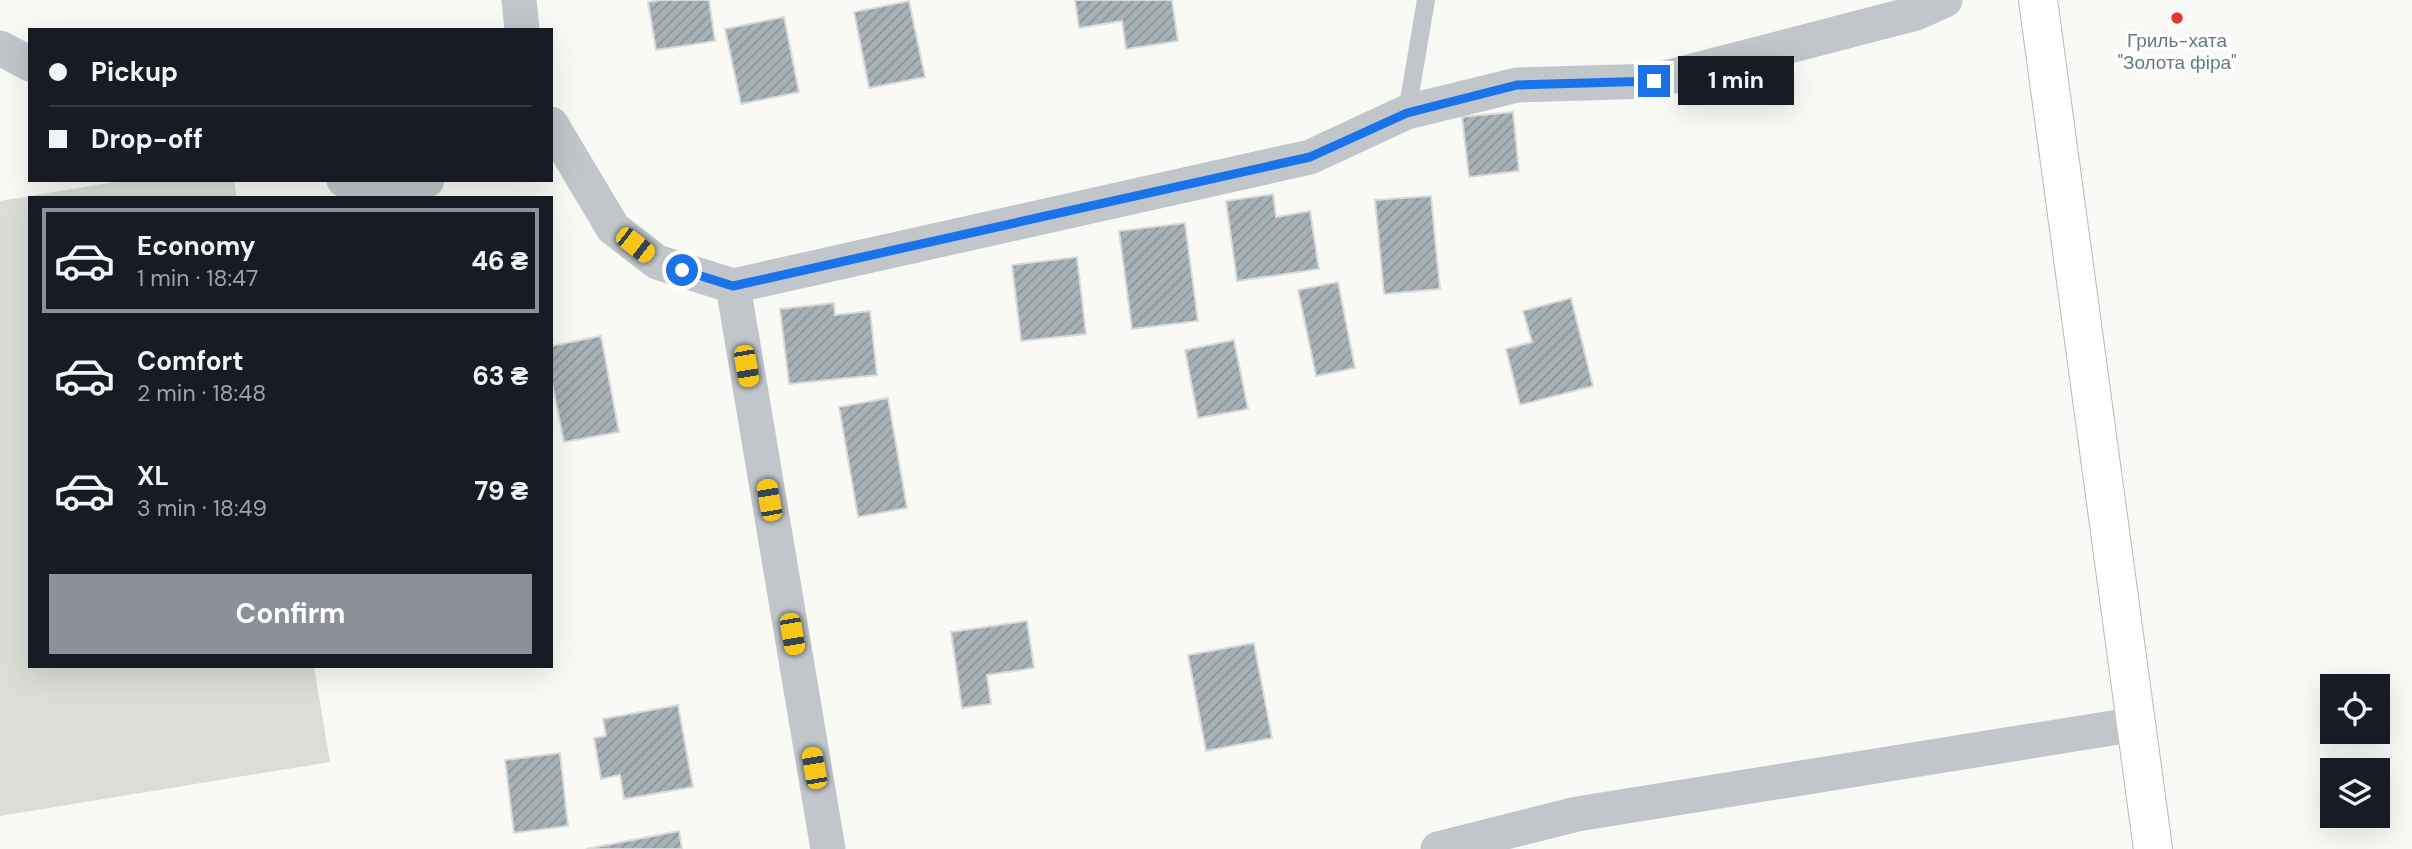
<!DOCTYPE html>
<html lang="en">
<head>
<meta charset="utf-8">
<style>
	:root { --surface:#171b24; --page:#20242c; --text:#f1f3f6; --muted:#9ea1a6; --line:#363941; --accent:#8c9099 }
	body { margin:0; font-family:"DM Sans",sans-serif; background:var(--page); color:var(--text); height:100vh; display:flex; flex-direction:column; font-size:26px; white-space:nowrap }
	* { box-sizing:border-box; margin:0 }
	p { font-size:23px; color:var(--muted) }
	.icon { flex:none; width:38px; height:38px; fill:none; stroke:currentColor; stroke-width:2; stroke-linecap:round; stroke-linejoin:round }
	.map { position:relative; flex:1; overflow:hidden }
	.panel { position:absolute; left:28px; top:196px; width:525px; height:472px; display:flex; flex-direction:column; background:var(--surface); border-radius:0px; box-shadow:0 7px 28px #0002 }
	.panel>* { flex:none }
	.banner { position:absolute; left:28px; top:28px; width:525px; height:154px; border-radius:0px; box-shadow:0 7px 28px #0002; display:grid; align-content:center; height:154px; padding:0 21px; background:var(--surface) }
	.controls { position:absolute; left:2320px; top:674px; display:grid; gap:14px }
	.controls a { display:grid; place-items:center; width:70px; height:70px; border-radius:0px; background:var(--surface); box-shadow:0 7px 28px #0002; font-size:35px }
	.end { position:absolute; width:32px; height:32px; margin:-16px; border:9px solid #1a73e8; background:#fff; box-shadow:0 0 0 4px #fff }
	.from { border-radius:50% }
	.bubble { position:absolute; height:49px; border-radius:0px; background:var(--surface); box-shadow:0 7px 28px #0002; font-size:23px; font-weight:700; line-height:49px; text-align:center }
	.car { position:absolute; width:21px; height:42px; margin:-21px -10px; border-radius:9px; box-shadow:0 0 5px 2px #0007; background:linear-gradient(#f5c518 24%,#345 0 40%,#f5c518 0 76%,#345 0 86%,#f5c518 0) }
	.banner b { display:flex; align-items:center; gap:24px; height:66px; font-size:26px }
	.banner b+b { border-top:2px solid var(--line) }
	.banner i { width:18px; height:18px; background:var(--text) }
	ul { padding:12px 0 0; list-style:none }
	li { display:flex; align-items:center; gap:21px; height:105px; margin:0 14px 10px; padding:0 7px; border:4px solid transparent; border-radius:0px }
	li div { flex:1 }
	li b { display:block; font-size:26px }
	li em { font-style:normal; font-weight:700 }
	li.selected { border-color:var(--accent) }
	li>.icon { width:63px; height:63px; stroke-width:1.5 }
	.primary-button { display:flex; gap:14px; margin-top:auto; padding:14px 21px }
	.primary-button a { flex:1; height:80px; border-radius:0px; background:var(--accent); color:#fff; font-size:28px; font-weight:700; line-height:80px; text-align:center }
	.map>svg:first-child { display:block }
	.grass { fill:#daded6 }
	.building { fill:url(#building-hatch); stroke:#dbdad9; stroke-width:2 }
	.lines { fill:none; stroke-linecap:round; stroke-linejoin:round }
	.secondary-casing { stroke:#b2bbbe; stroke-width:40 }
	.lane { stroke:#c0c6c9; stroke-width:18 }
	.street { stroke:#c0c6c9; stroke-width:35 }
	.secondary { stroke:#fff; stroke-width:38 }
	.route { stroke:#1a73e8; stroke-width:9 }
	.poi-dot { fill:#e4372c; stroke:#fff; stroke-width:2.5 }
	.labels { text-anchor:middle; dominant-baseline:central; stroke-width:7; stroke-linejoin:round; paint-order:stroke }
	.poi-label { font-size:19px; fill:#647a82; stroke:#fff }
</style>
</head>
<body>
<div class="map">
<svg width="2412" height="849" viewBox="0 0 2412 849">
	<defs>
		<pattern id="building-hatch" width="6" height="6" patternUnits="userSpaceOnUse" patternTransform="scale(1.75)"><rect width="6" height="6" fill="#a7b2b6"/><path d="M-1 1l2-2M0 6l6-6M5 7l2-2" fill="none" stroke="#8c9699"/></pattern>
	</defs>
	<rect width="100%" height="100%" fill="#f9f9f6"/>
	<path class="grass" d="M126,180H234L237,198H30V667H314L330,762L0,816V201Z"/>
	<path class="building" d="M662,0H709L715,41L656,50L648,2Z
		M1075,0H1172L1178,41L1126,49L1122,21L1079,28Z
		M909,1L925,77L869,88L854,12Z
		M784,17L799,92L741,104L725,29Z
		M1513,112L1519,171L1469,177L1462,117Z
		M1273,194L1276,217L1310,211L1319,269L1237,281L1226,201Z
		M1431,196L1440,289L1384,294L1375,200Z
		M1185,223L1198,321L1132,329L1119,231Z
		M1077,257L1086,334L1021,341L1012,265Z
		M1338,282L1355,368L1316,376L1298,290Z
		M1571,298L1593,386L1520,405L1506,349L1532,342L1523,311Z
		M834,303L835,315L870,311L877,375L789,384L780,309Z
		M601,336L619,432L564,442L551,378V346Z
		M1234,340L1248,409L1198,418L1185,350Z
		M888,398L907,508L858,517L839,407Z
		M1027,621L1034,668L987,675L991,704L962,708L951,632Z
		M1254,643L1272,738L1206,751L1188,655Z
		M678,705L693,787L624,799L620,775L601,779L594,738L606,736L603,719Z
		M560,753L568,826L514,833L505,760Z
		M679,831L682,849H586Z"/>
	<g class="lines">
		<defs>
			<path id="secondary" d="M2038,0L2153,849"/>
		</defs>
		<use href="#secondary" class="secondary-casing"/>
		<path class="lane" d="M1407,112L1426,0"/>
		<path class="street" d="M519,0L522,30
			M0,48L30,64
			M551,124L613,228L657,262L733,286L1310,157L1407,112L1517,85L1654,81L1916,13L1945,0
			M344,180L362,188L415,184L427,180
			M733,286L828,849
			M1438,849L1577,814L2137,724"/>
		<use href="#secondary" class="secondary"/>
	</g>
	<g class="lines">
		<path class="route" d="M682,270L733,286L1310,157L1407,113L1517,85L1654,81"/>
	</g>
	<circle class="poi-dot" cx="2177" cy="18" r="7"/>
	<g class="labels">
		<g class="poi-label">
			<text x="2177" y="40">Гриль-хата<tspan x="2177" dy="22">"Золота фіра"</tspan></text>
		</g>
	</g>
</svg>
<div class="controls">
<a><svg class="icon" aria-label="locate" viewBox="0 0 24 24"><circle cx="12" cy="12" r="6"/><path d="M12 2v4M12 18v4M2 12h4M18 12h4"/></svg></a>
<a><svg class="icon" aria-label="layers" viewBox="0 0 24 24"><path d="M12 4l9 5-9 5-9-5zM3 14l9 5 9-5"/></svg></a>
</div>
<i class="end from" style="left:682px;top:270px"></i>
<i class="end" style="left:1654px;top:81px"></i>
<div class="bubble" style="left:1678px;top:56px;width:116px">1 min</div>
<i class="car" style="left:635px;top:245px;rotate:128deg"></i>
<i class="car" style="left:746px;top:366px;rotate:170deg"></i>
<i class="car" style="left:769px;top:500px;rotate:350deg"></i>
<i class="car" style="left:792px;top:634px;rotate:170deg"></i>
<i class="car" style="left:814px;top:768px;rotate:350deg"></i>
<div class="banner">
<b><i class="from"></i>Pickup</b>
<b><i></i>Drop-off</b>
</div>
<section class="panel">
<ul>
<li class="selected"><svg class="icon" aria-label="car" viewBox="0 0 24 24"><path d="M5 17H2v-5l4-1 3-4h7l3 4 3 1v5h-3M9 17h6M6 11h13"/><circle cx="7" cy="17" r="2"/><circle cx="17" cy="17" r="2"/></svg><div><b>Economy</b><p>1 min · 18:47</p></div><em>46 ₴</em></li>
<li><svg class="icon" aria-label="car" viewBox="0 0 24 24"><path d="M5 17H2v-5l4-1 3-4h7l3 4 3 1v5h-3M9 17h6M6 11h13"/><circle cx="7" cy="17" r="2"/><circle cx="17" cy="17" r="2"/></svg><div><b>Comfort</b><p>2 min · 18:48</p></div><em>63 ₴</em></li>
<li><svg class="icon" aria-label="car" viewBox="0 0 24 24"><path d="M5 17H2v-5l4-1 3-4h7l3 4 3 1v5h-3M9 17h6M6 11h13"/><circle cx="7" cy="17" r="2"/><circle cx="17" cy="17" r="2"/></svg><div><b>XL</b><p>3 min · 18:49</p></div><em>79 ₴</em></li>
</ul>
<div class="primary-button"><a>Confirm</a></div>
</section>
</div>
</body>
</html>
